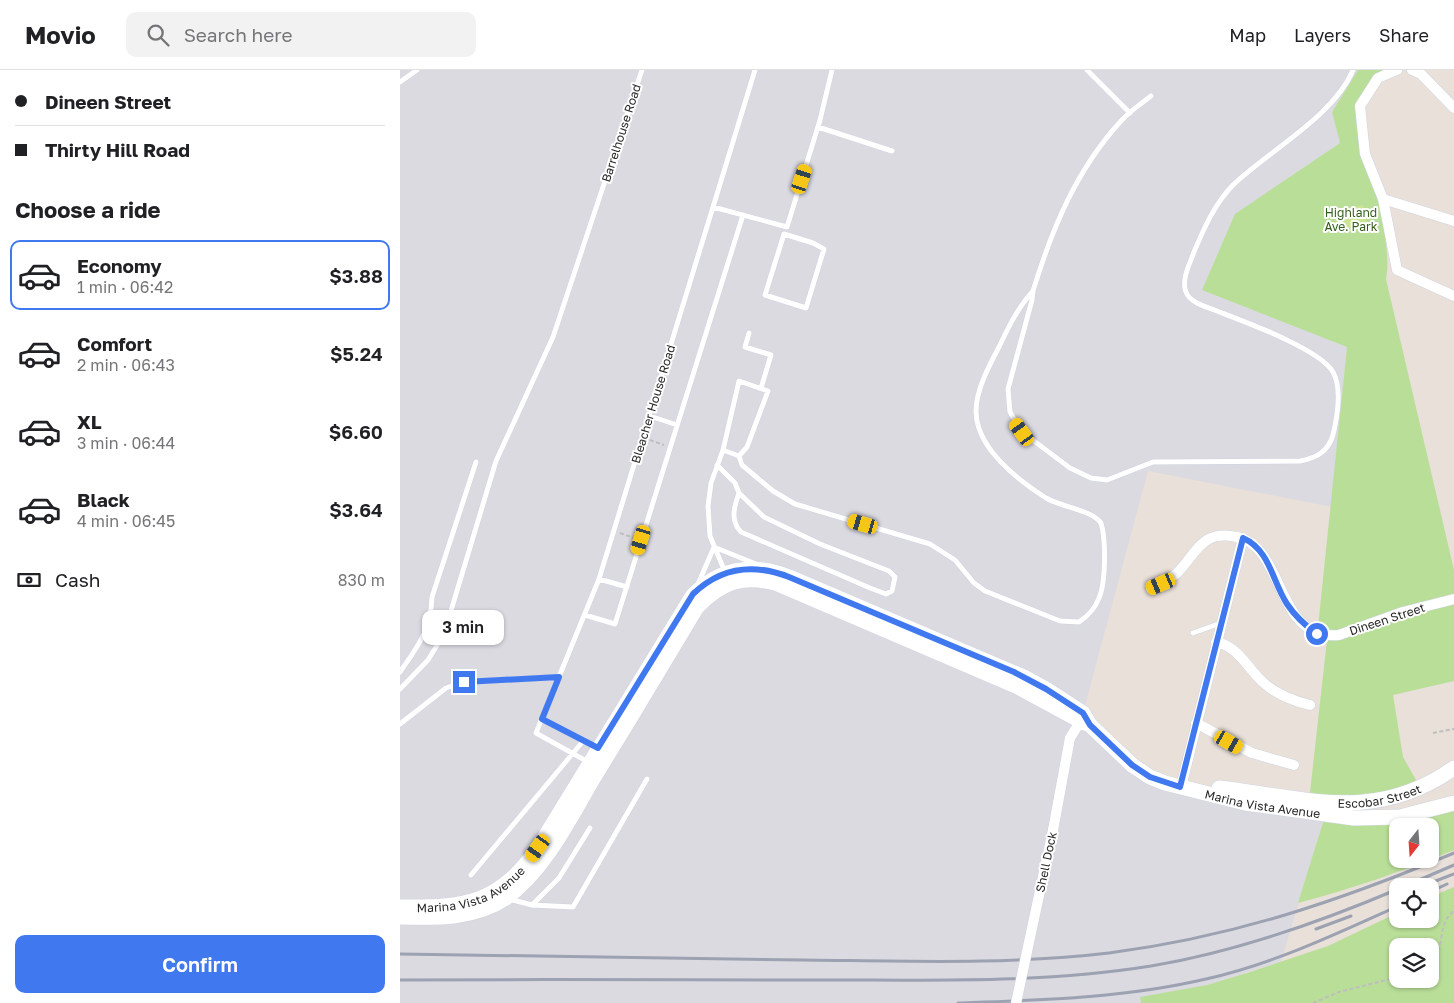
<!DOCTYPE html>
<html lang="en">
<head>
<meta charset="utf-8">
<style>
	:root { --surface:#fff; --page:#f2f2f2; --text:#202124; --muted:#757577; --line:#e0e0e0; --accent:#4078f0 }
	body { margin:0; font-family:"Golos Text",sans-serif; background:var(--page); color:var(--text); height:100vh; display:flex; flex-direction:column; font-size:19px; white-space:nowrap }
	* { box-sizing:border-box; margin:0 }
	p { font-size:16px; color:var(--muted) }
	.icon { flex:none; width:28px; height:28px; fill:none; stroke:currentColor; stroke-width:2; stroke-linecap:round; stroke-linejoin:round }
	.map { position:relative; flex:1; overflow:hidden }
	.drawer { display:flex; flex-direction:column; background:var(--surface); width:400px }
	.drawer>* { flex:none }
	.guide { display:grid; align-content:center; height:110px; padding:0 15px; background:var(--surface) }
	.needle { width:32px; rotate:197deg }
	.fabs { position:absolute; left:989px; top:748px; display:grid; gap:10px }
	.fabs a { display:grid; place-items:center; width:50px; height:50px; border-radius:10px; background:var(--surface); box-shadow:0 1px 4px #0004; font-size:25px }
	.end { position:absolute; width:22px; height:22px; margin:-11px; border:6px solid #4078f0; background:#fff; box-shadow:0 0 0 2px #fff }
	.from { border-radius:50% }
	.bubble { position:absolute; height:35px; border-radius:10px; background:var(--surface); box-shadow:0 1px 4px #0004; font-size:16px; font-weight:600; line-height:35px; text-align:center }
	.car { position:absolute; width:15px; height:30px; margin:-15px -8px; border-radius:6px; box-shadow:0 0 4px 1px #0007; background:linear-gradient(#f5c518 24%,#345 0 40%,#f5c518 0 76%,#345 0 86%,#f5c518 0) }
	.guide b { display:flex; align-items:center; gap:18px; height:48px; font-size:19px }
	.guide b+b { border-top:1px solid var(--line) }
	.guide i { width:12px; height:12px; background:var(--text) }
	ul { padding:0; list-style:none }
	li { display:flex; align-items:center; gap:15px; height:70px; margin:0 10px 8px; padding:0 5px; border:2px solid transparent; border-radius:10px }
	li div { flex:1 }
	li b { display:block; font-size:19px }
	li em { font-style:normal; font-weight:600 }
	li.selected { border-color:var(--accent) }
	li>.icon { width:45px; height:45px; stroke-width:1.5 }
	h2 { padding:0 15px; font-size:22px; line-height:60px }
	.pay { display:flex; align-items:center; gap:12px; height:55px; padding:0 15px; font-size:19px }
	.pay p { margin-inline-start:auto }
	.primary-button { display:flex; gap:10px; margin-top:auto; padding:10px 15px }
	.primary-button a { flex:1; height:58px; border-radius:10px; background:var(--accent); color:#fff; font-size:20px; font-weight:600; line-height:58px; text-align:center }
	header { display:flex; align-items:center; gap:30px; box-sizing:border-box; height:70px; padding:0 25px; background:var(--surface); border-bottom:1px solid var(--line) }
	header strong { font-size:24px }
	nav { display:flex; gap:28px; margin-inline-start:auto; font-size:18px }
	.search { width:350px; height:45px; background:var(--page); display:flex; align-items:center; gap:12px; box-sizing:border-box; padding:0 18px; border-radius:10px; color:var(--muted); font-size:19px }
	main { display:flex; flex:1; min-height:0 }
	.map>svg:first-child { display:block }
	.industrial { fill:#dbdae1 }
	.green { fill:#b9de98; fill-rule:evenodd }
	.pitch { fill:#cde593 }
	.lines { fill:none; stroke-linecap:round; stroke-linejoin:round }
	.lane-casing { stroke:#ced4e0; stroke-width:6 }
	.street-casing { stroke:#ced4e0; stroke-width:11 }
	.secondary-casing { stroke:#ced4e0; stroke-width:16 }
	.path { stroke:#bebebe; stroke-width:2; stroke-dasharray:4 2.5; stroke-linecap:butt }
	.lane { stroke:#fff; stroke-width:5 }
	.street { stroke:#fff; stroke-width:10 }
	.secondary { stroke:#fff; stroke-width:15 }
	.rail { stroke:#9ca2b1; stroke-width:3 }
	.street-bridge-casing { stroke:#ced4e0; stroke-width:11; stroke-linecap:butt }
	.street-bridge { stroke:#fff; stroke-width:10 }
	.route { stroke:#4078f0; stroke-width:6 }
	.labels { text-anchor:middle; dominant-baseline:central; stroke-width:4; stroke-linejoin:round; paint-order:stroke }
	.street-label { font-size:12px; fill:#272727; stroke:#fff }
	.park-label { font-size:12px; fill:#335f1c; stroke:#fff }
</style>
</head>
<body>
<header>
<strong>Movio</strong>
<div class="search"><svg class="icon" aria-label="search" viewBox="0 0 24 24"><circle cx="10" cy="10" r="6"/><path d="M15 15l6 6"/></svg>Search here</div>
<nav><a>Map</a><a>Layers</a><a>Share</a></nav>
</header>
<main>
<section class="drawer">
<div class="guide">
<b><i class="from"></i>Dineen Street</b>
<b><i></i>Thirty Hill Road</b>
</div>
<h2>Choose a ride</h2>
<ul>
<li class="selected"><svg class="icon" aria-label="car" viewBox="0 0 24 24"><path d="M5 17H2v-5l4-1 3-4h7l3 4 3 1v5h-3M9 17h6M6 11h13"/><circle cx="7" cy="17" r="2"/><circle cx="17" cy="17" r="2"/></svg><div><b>Economy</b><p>1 min · 06:42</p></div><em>$3.88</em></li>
<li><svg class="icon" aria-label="car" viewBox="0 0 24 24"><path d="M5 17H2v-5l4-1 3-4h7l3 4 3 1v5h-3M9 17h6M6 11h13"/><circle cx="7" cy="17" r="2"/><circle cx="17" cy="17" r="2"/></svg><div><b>Comfort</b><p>2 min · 06:43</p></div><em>$5.24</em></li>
<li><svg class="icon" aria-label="car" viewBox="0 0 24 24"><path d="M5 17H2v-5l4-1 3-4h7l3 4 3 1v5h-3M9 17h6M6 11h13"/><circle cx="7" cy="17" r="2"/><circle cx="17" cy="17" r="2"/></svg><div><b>XL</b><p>3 min · 06:44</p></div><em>$6.60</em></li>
<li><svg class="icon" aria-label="car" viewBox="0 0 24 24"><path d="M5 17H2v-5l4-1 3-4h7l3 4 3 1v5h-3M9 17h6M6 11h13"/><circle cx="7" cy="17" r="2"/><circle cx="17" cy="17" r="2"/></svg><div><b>Black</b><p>4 min · 06:45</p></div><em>$3.64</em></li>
</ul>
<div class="pay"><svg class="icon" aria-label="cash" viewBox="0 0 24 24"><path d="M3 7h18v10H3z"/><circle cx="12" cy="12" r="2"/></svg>Cash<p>830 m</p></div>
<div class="primary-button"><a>Confirm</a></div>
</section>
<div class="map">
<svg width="1054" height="933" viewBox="0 0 1054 933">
	<rect width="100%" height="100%" fill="#e9e0d9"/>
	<path class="industrial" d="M0,0H958L932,42L940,73L836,144L802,220L947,276L932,437L748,401L683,643L667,631L325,502L138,778L96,822L0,837Z
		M354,510L637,626L750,707L925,744L881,892L807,915L740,928L741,933H0V847L87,838L297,537Z"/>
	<path class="green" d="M958,0H990L973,6L955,37C965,78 994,171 986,209L1054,500V527L928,563L918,557L947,277L802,220L835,144L940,73L932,42Z
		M1054,532V611L993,625L1003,687L1016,710L1000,725L909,731L927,570Z
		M1054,739V780C1003,801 952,819 898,833L923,752L969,755ZM998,756H1030V789H998Z
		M1054,817V933H741L740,927L807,915L850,902L928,876L997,843L998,849H1030V827ZM998,876H1030V909H998Z"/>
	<path class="pitch" d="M963,135L967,154L937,160L934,141Z"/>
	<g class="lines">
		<defs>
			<path id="lane" d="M687,0L730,43
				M0,12L17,0
				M751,26C741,34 730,41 721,51C676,100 652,159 633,221L632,230L608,319L610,342L622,362L670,398L691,408L707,410L753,392L900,391C916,388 928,382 933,365C937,348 942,318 933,302C920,279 843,251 817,241C807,237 790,233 786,222C781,210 790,193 794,182C804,158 815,133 834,114C870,80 934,46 953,0
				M418,57L492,81
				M313,137L387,157L420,50L432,0
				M384,164L413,173L424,179L406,238L365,225Z
				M349,263L345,277L371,285L361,318
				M250,346L277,355
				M323,380L339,386
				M339,386L342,395L373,421L395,434L530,474L555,490L574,513L585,521L660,551L679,552C688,546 695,539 699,528C706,512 706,469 701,453C692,440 661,437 646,428C618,410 576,379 576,341C576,320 589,296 599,277C608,258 618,237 633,221
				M317,395L335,413L339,423L364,447L420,474L489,501L495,507L492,521L486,524L470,518L341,462C330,451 334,437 339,423
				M325,502L310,466L308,436L311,413L323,380L339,311L368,321L347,377L339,386
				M199,509L227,517
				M298,514L314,477L356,494
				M185,545L215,554L343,145
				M793,563L821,553
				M0,602C18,576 31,560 32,527L76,392
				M0,619L28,590L44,564L96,391L153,267L242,0
				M142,649L197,678
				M0,654L46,618L64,612L159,607
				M188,692L136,663L199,509L355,0
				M71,805L184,670
				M109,829L132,835L173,837L247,709
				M132,835L159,808L190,758"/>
			<path id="street" d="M997,0L978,8L960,36L965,84L983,129L997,200L1054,226
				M1012,0L1021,4L1054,38
				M983,129L1054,151
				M751,519C760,514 769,510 777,503C797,483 801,459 837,467C886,477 875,572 939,565L1003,542L1054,529
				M816,572C840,577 847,599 865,614C878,625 894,631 910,635
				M796,653L852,683L894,695
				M781,717L843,468
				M653,760L670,668L680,652"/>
			<g id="secondary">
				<path id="s1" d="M819,718C907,728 975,754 1054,698"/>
				<path id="s2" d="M0,837C66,838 98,834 138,778L293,525C321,497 353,493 389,507L626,608L646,619L683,643L690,655L732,695L750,707L765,713L845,733L954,748L1000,747L1054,733"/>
				<path d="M0,847C37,848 75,849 106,828C144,801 170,748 193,709C228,652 263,594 297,537C322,511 344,504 378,514L616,616L684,653"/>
			</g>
		</defs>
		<use href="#lane" class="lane-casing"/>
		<use href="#street" class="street-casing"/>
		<use href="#secondary" class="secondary-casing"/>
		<path class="path" d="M250,370L264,375
			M220,463L234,468
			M1033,663L1054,659
			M1030,891C1044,880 1039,864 1046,850C1048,846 1052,843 1054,840
			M913,933L939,922L998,907"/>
		<use href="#lane" class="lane"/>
		<use href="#street" class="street"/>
		<use href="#secondary" class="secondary"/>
		<path class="rail" d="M1033,812L1054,804
			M1005,816L1054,795
			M1030,822L1047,814
			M916,859L951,846
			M0,884C134,886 269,888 403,890C505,891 608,895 709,883C833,867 939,831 1054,783
			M0,910C144,909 288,910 432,910C538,910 645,913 751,896C836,882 918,853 998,819
			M558,933C641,930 725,928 806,909C873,894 936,864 998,836"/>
		<defs>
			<path id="street-bridge" d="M616,933L653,760"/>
		</defs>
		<use href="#street-bridge" class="street-bridge-casing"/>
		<use href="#street-bridge" class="street-bridge"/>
	</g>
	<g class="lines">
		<path class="route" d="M64,612L159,607L142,649L198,678L293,524C321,497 353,493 389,507L614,602L646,619L683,643L690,655L732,695L750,707L780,717L843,468C870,480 872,511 887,534C895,546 906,556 917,564"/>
	</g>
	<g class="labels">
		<g class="street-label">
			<text transform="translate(221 63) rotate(-72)">Barrelhouse Road</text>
			<text transform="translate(253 334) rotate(-73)">Bleacher House Road</text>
			<text transform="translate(987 549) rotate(-18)">Dineen Street</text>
			<text stroke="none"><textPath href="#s1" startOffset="162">Escobar Street</textPath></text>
			<text stroke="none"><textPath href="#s2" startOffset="1094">Marina Vista Avenue</textPath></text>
			<text transform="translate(646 792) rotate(-78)">Shell Dock</text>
			<text stroke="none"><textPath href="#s2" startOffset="75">Marina Vista Avenue</textPath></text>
		</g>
		<g class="park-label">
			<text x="951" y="142">Highland<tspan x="951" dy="14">Ave. Park</tspan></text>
		</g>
	</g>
</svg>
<div class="fabs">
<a><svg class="needle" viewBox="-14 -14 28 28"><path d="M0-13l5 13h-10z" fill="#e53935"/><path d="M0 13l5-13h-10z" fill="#757577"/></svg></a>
<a><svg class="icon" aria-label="locate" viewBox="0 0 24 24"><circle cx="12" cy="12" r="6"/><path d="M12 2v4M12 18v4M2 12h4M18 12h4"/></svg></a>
<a><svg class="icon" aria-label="layers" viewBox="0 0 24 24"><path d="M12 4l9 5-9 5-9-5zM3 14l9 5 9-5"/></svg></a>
</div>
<i class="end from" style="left:917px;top:564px"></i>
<i class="end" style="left:64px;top:612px"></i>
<div class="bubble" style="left:22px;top:540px;width:82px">3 min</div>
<i class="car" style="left:402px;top:109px;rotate:18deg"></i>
<i class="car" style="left:622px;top:362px;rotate:324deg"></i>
<i class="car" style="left:463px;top:454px;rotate:286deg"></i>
<i class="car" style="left:241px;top:470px;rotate:197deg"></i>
<i class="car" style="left:761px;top:514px;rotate:247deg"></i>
<i class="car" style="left:829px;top:672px;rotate:120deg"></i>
<i class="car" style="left:138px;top:778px;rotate:216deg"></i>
</div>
</main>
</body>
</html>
